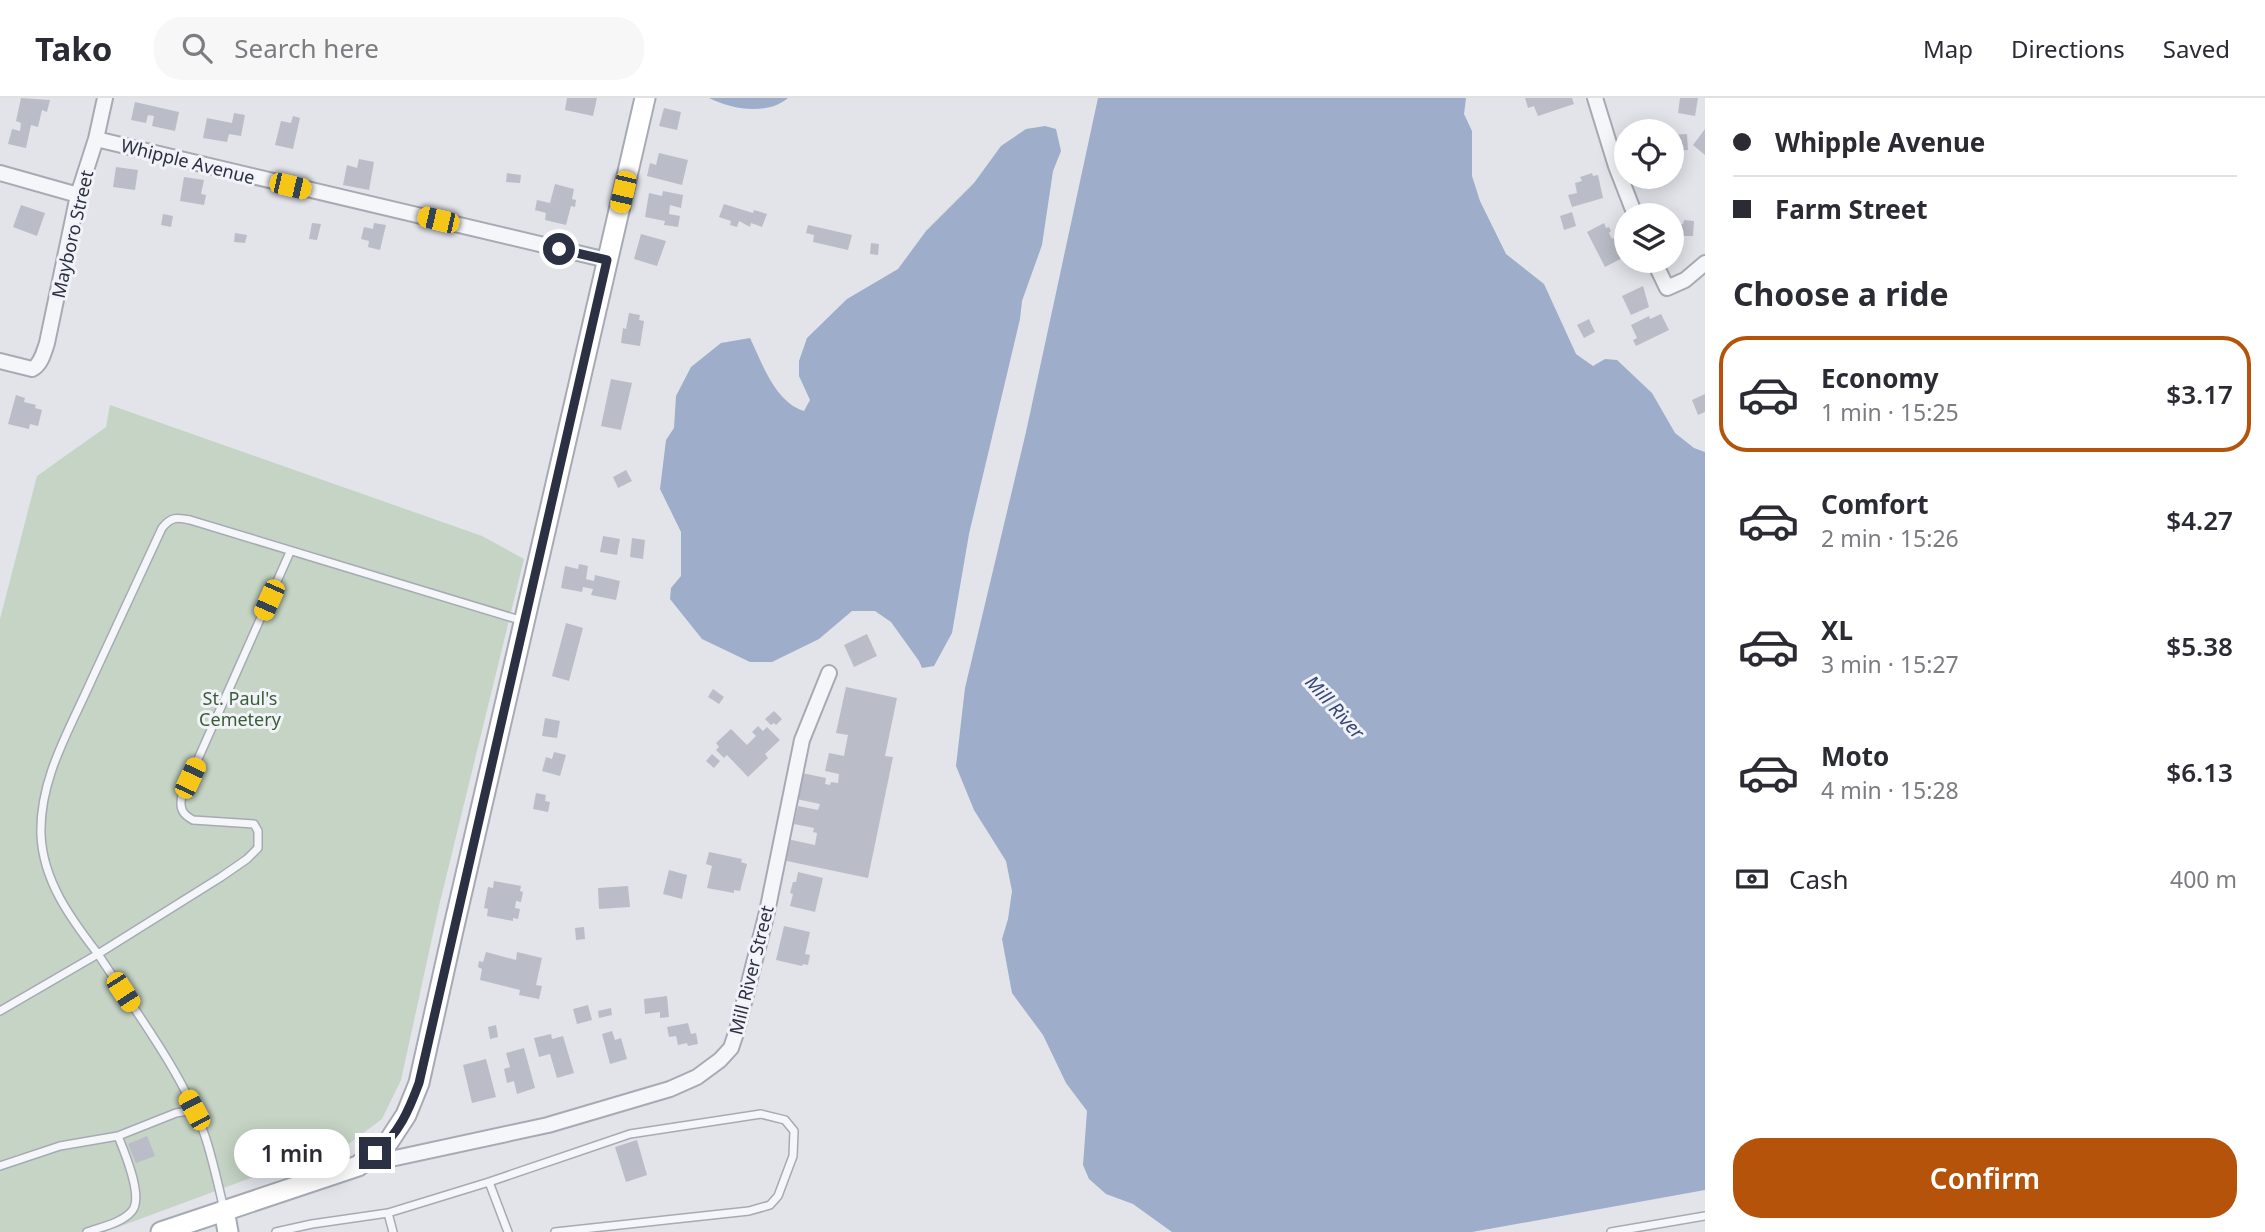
<!DOCTYPE html>
<html lang="en">
<head>
<meta charset="utf-8">
<style>
	:root { --surface:#fff; --page:#f7f7f7; --text:#2b2b33; --muted:#7c7c81; --line:#e1e1e2; --accent:#b45309 }
	body { margin:0; font-family:"Noto Sans",sans-serif; background:var(--page); color:var(--text); height:100vh; display:flex; flex-direction:column; font-size:26px; white-space:nowrap }
	* { box-sizing:border-box; margin:0 }
	p { font-size:23px; color:var(--muted) }
	.icon { flex:none; width:38px; height:38px; fill:none; stroke:currentColor; stroke-width:2; stroke-linecap:round; stroke-linejoin:round }
	.map { position:relative; flex:1; overflow:hidden }
	.panel { display:flex; flex-direction:column; background:var(--surface); width:560px }
	.panel>* { flex:none }
	.top-card { display:grid; align-content:center; height:154px; padding:0 28px; background:var(--surface) }
	.tools { position:absolute; left:1614px; top:21px; display:grid; gap:14px }
	.tools a { display:grid; place-items:center; width:70px; height:70px; border-radius:50%; background:var(--surface); box-shadow:0 4px 18px #0003; font-size:35px }
	.end { position:absolute; width:32px; height:32px; margin:-16px; border:9px solid #2b3042; background:#fff; box-shadow:0 0 0 4px #fff }
	.from { border-radius:50% }
	.bubble { position:absolute; height:49px; border-radius:24px; background:var(--surface); box-shadow:0 4px 18px #0003; font-size:23px; font-weight:600; line-height:49px; text-align:center }
	.car { position:absolute; width:21px; height:42px; margin:-21px -10px; border-radius:9px; box-shadow:0 0 5px 2px #0007; background:linear-gradient(#f5c518 24%,#345 0 40%,#f5c518 0 76%,#345 0 86%,#f5c518 0) }
	.top-card b { display:flex; align-items:center; gap:24px; height:66px; font-size:26px }
	.top-card b+b { border-top:2px solid var(--line) }
	.top-card i { width:18px; height:18px; background:var(--text) }
	ul { padding:0; list-style:none }
	li { display:flex; align-items:center; gap:21px; height:116px; margin:0 14px 10px; padding:0 14px; border:4px solid transparent; border-radius:28px }
	li div { flex:1 }
	li b { display:block; font-size:26px }
	li em { font-style:normal; font-weight:600 }
	li.current { border-color:var(--accent) }
	li>.icon { width:63px; height:63px; stroke-width:1.5 }
	h2 { padding:0 28px; font-size:32px; line-height:84px }
	.pay { display:flex; align-items:center; gap:18px; height:77px; padding:0 28px; font-size:26px }
	.pay p { margin-inline-start:auto }
	.primary-button { display:flex; gap:14px; margin-top:auto; padding:14px 28px }
	.primary-button a { flex:1; height:80px; border-radius:28px; background:var(--accent); color:#fff; font-size:28px; font-weight:600; line-height:80px; text-align:center }
	header { display:flex; align-items:center; gap:42px; box-sizing:border-box; height:98px; padding:0 35px; background:var(--surface); border-bottom:2px solid var(--line) }
	header strong { font-size:33px }
	nav { display:flex; gap:38px; margin-inline-start:auto; font-size:24px }
	.search { width:490px; height:63px; background:var(--page); display:flex; align-items:center; gap:18px; box-sizing:border-box; padding:0 24px; border-radius:28px; color:var(--muted); font-size:26px }
	main { display:flex; flex:1; min-height:0 }
	.map>svg:first-child { display:block }
	.green { fill:#c5d4c4 }
	.water { fill:#9eadc9 }
	.building { fill:#babdc7 }
	.lines { fill:none; stroke-linecap:round; stroke-linejoin:round }
	.lane-casing { stroke:#a7aab4; stroke-width:10 }
	.street-casing { stroke:#a7aab4; stroke-width:18 }
	.secondary-casing { stroke:#a7aab4; stroke-width:23 }
	.lane { stroke:#f5f6f9; stroke-width:7 }
	.street { stroke:#f5f6f9; stroke-width:14 }
	.secondary { stroke:#fff; stroke-width:19 }
	.route { stroke:#2b3042; stroke-width:9 }
	.labels { text-anchor:middle; dominant-baseline:central; stroke-width:6; stroke-linejoin:round; paint-order:stroke }
	.street-label { font-size:18px; fill:#2b3042; stroke:#f2f3f8 }
	.park-label { font-size:18px; fill:#3a5d38; stroke:#f2f3f8 }
	.water-label { font-size:19px; font-style:italic; fill:#354875; stroke:#f2f3f8 }
</style>
</head>
<body>
<header>
<strong>Tako</strong>
<div class="search"><svg class="icon" aria-label="search" viewBox="0 0 24 24"><circle cx="10" cy="10" r="6"/><path d="M15 15l6 6"/></svg>Search here</div>
<nav><a>Map</a><a>Directions</a><a>Saved</a></nav>
</header>
<main>
<div class="map">
<svg width="1705" height="1134" viewBox="0 0 1705 1134">
	<rect width="100%" height="100%" fill="#e2e4ea"/>
	<path class="green" d="M110,307L482,438L524,461L439,808L401,982L382,1021L342,1051L264,1075L105,1134H0V521L37,378L106,329Z"/>
	<path class="water" d="M709,0H788C767,18 731,11 709,0Z
		M1098,0H1466L1464,16L1472,33V78L1480,103L1506,156L1544,186L1576,256L1593,268L1605,261L1617,262L1652,295L1675,335L1694,350L1705,354V1092L1472,1134H1172L1133,1106L1106,1096L1089,1081L1083,1067L1087,1013L1066,985L1043,937L1012,895L1002,841L1008,821L1012,793L1006,763L974,712L956,668L965,590L1026,334Z
		M1045,28L1056,31L1061,53L1053,73L1042,147L1022,203L1020,221L969,436L952,535L934,568L922,570L919,563L891,524L875,513H852L819,541L772,564H750L702,541L670,501L671,490L681,478V434L660,391L666,342L674,330L676,298L691,269L721,245L750,240C762,265 775,304 804,313L810,302L799,278V263L807,240L847,201L898,171L926,133L974,85L1001,48L1026,31Z"/>
	<path class="building" d="M21,0L50,2L47,14L42,12L38,29L31,27L26,50L8,46L12,31L20,33L21,25L16,23Z
		M567,0H597L593,18L565,12Z
		M1525,0H1572L1574,6L1538,18L1534,8L1528,10Z
		M1680,0H1698L1695,18L1678,15Z
		M135,4L179,14L175,33L152,28L154,18L148,17L146,25L131,22Z
		M664,10L681,14L677,32L659,28Z
		M234,15L245,17L241,38L229,36L227,44L203,40L207,20L232,25Z
		M293,18L300,20L293,51L275,47L281,23L291,25Z
		M1705,31V57L1693,47Z
		M1687,36L1688,52L1671,53V37Z
		M659,55L688,62L682,87L647,78L650,65L656,67Z
		M359,61L374,64L369,92L343,87L347,67L357,70Z
		M116,69L138,72L135,92L113,89Z
		M507,75L521,77L520,85L506,84Z
		M1592,75L1593,78L1598,77L1603,100L1572,109L1568,97L1577,95L1575,85L1582,83L1580,79Z
		M184,79L204,82L201,96L206,97L204,107L180,103Z
		M555,86L574,91L572,101L576,102L575,109L571,108L566,127L545,122L546,115L535,112L537,102L550,105Z
		M663,93L683,97L681,110L670,107L669,116L680,118L678,129L664,127L665,123L645,119L649,95L662,98Z
		M724,106L753,115L754,112L767,116L762,129L751,125L750,129L739,123L737,129L730,127L731,123L719,119Z
		M21,107L45,115L37,138L13,129Z
		M1572,114L1576,128L1564,132L1560,118Z
		M163,116L173,118L171,129L161,127Z
		M1684,122L1694,123L1693,138H1684L1683,141L1671,145V125L1683,126Z
		M312,125L321,126L317,142L309,141Z
		M374,125L386,127L380,152L368,149L369,143L361,141L364,129L373,131Z
		M1604,125L1606,130L1609,129L1611,133L1609,135L1612,141L1618,137L1626,152V158L1605,169L1587,134Z
		M808,127L852,137L848,152L813,144L814,137L806,135Z
		M235,135L247,137L245,145L234,144Z
		M641,136L666,143L657,168L634,161Z
		M871,145L879,146L878,157L870,156Z
		M1643,188L1649,209L1631,217L1622,198Z
		M629,215L640,217L639,222L644,223L640,248L621,245L623,230L626,231Z
		M1661,216L1669,232L1636,248L1633,242L1637,240L1631,227L1649,218L1650,221Z
		M1589,221L1595,234L1584,240L1577,227Z
		M611,281L632,285L621,332L601,328Z
		M1705,296V314L1698,317L1692,302Z
		M16,297L25,300L24,304L36,307L35,310L42,312L38,328L30,326L29,331L8,326Z
		M626,372L632,383L618,390L613,379Z
		M603,438L620,441L617,457L600,454Z
		M632,440L645,442L643,461L630,459Z
		M579,466L588,468L586,481L594,483L595,477L620,483L616,502L591,497L593,491L583,489L582,494L561,490L565,468L578,471Z
		M566,525L583,530L569,583L552,578Z
		M867,536L877,558L854,569L844,547Z
		M846,589L897,600L885,658L893,659L868,780L782,762L787,741L815,747L817,735L813,734L814,730L794,726L798,708L818,712L820,706L796,701L802,675L826,680L825,686L830,687L831,684L838,685L839,676L825,673L829,655L844,658L848,637L836,635Z
		M713,591L724,599L719,606L708,599Z
		M774,613L782,621L776,627L774,625L771,627L765,621Z
		M545,620L560,623L557,640L542,638Z
		M758,628L763,633L767,629L780,642L765,656L768,660L748,679L727,657L724,660L716,652L719,649L716,645L731,631L747,647L756,638L752,634Z
		M554,654L566,657L560,678L542,673L546,659L552,661Z
		M712,656L720,663L714,670L706,663Z
		M536,695L546,697L545,703L550,704L548,714L533,711Z
		M709,754L742,761L741,764L747,766L740,793L734,792V795L707,790L712,768L706,766Z
		M669,772L687,777L682,801L663,796Z
		M798,774L823,780L815,814L790,808L793,796L790,795L793,784H796Z
		M494,783L521,788L520,793L523,794L521,804L516,803L515,810L520,811L518,821L513,820V823L487,818L488,811L484,810L488,789L493,790Z
		M628,788L630,809L599,811L598,790Z
		M784,828L810,834L805,856L810,857L808,867L803,866L802,868L776,862Z
		M584,829L585,841L576,842L575,830Z
		M486,854L516,862L517,854L542,860L536,887L542,888L539,901L519,897L520,892L480,882L482,871L478,869L479,863L483,864Z
		M667,898L669,919L660,920V914L645,916L644,901Z
		M588,907L592,922L577,926L573,911Z
		M611,910L612,917L599,920L598,913Z
		M688,925L691,936L696,935L698,946L688,948L687,945L678,947L676,938L669,939L667,929Z
		M496,927L498,939L490,941L488,929Z
		M612,933L615,942L621,940L627,961L610,966L602,936Z
		M551,936L552,941L563,938L574,975L557,980L550,956L539,959L534,940Z
		M524,950L535,990L517,996L514,983L507,985L504,971L510,969L506,955Z
		M486,961L496,999L472,1005L463,967Z
		M147,1038L155,1058L136,1065L128,1046Z
		M637,1042L647,1077L626,1084L615,1049Z"/>
	<g class="lines">
		<defs>
			<path id="lane" d="M290,454L182,697C179,710 182,716 193,722L254,726L258,733V750L247,761L221,779L98,856C71,821 43,783 41,737C39,681 70,631 92,581C115,531 138,481 162,430C171,419 176,419 190,422L523,523
				M0,913L98,856C133,910 184,977 205,1038C213,1062 218,1087 224,1111
				M0,1068L60,1048L118,1038L176,1015L194,1012
				M489,1084L508,1134
				M388,1115L393,1134
				M87,1134C101,1129 122,1125 132,1113C144,1099 124,1053 118,1038
				M276,1134L312,1126L388,1115L489,1084L630,1036L761,1016L785,1022L794,1033L793,1058L778,1098L770,1107L749,1113L555,1134
				M1611,1134L1705,1118"/>
			<path id="street" d="M1595,0L1616,68L1635,117
				M96,41L607,162
				M0,75L78,97
				M1654,163L1667,190L1685,182L1705,165
				M0,263L32,271C41,267 44,254 47,245L78,97L96,41L105,0
				M363,1067L548,1027L670,991L697,979L720,962L731,950L737,932L767,814L802,642L829,575"/>
			<path id="secondary" d="M224,1112L228,1134
				M161,1134L358,1068L389,1043L406,1017L419,985L454,828L645,0"/>
		</defs>
		<use href="#lane" class="lane-casing"/>
		<use href="#street" class="street-casing"/>
		<use href="#secondary" class="secondary-casing"/>
		<use href="#lane" class="lane"/>
		<use href="#street" class="street"/>
		<use href="#secondary" class="secondary"/>
	</g>
	<g class="lines">
		<path class="route" d="M375,1055C399,1036 409,1012 419,985L607,162L559,151"/>
	</g>
	<g class="labels">
		<g class="street-label">
			<text transform="translate(188 63) rotate(14)">Whipple Avenue</text>
			<text transform="translate(72 136) rotate(-77)">Mayboro Street</text>
			<text transform="translate(751 872) rotate(-76)">Mill River Street</text>
		</g>
		<g class="park-label">
			<text x="240" y="600">St. Paul's<tspan x="240" dy="21">Cemetery</tspan></text>
		</g>
		<g class="water-label">
			<text transform="translate(1335 609) rotate(48)">Mill River</text>
		</g>
	</g>
</svg>
<div class="tools">
<a><svg class="icon" aria-label="locate" viewBox="0 0 24 24"><circle cx="12" cy="12" r="6"/><path d="M12 2v4M12 18v4M2 12h4M18 12h4"/></svg></a>
<a><svg class="icon" aria-label="layers" viewBox="0 0 24 24"><path d="M12 4l9 5-9 5-9-5zM3 14l9 5 9-5"/></svg></a>
</div>
<i class="end from" style="left:559px;top:151px"></i>
<i class="end" style="left:375px;top:1055px"></i>
<div class="bubble" style="left:234px;top:1031px;width:116px">1 min</div>
<i class="car" style="left:290px;top:88px;rotate:103deg"></i>
<i class="car" style="left:623px;top:94px;rotate:193deg"></i>
<i class="car" style="left:438px;top:122px;rotate:283deg"></i>
<i class="car" style="left:269px;top:502px;rotate:204deg"></i>
<i class="car" style="left:190px;top:680px;rotate:25deg"></i>
<i class="car" style="left:123px;top:894px;rotate:147deg"></i>
<i class="car" style="left:194px;top:1012px;rotate:332deg"></i>
</div>
<section class="panel">
<div class="top-card">
<b><i class="from"></i>Whipple Avenue</b>
<b><i></i>Farm Street</b>
</div>
<h2>Choose a ride</h2>
<ul>
<li class="current"><svg class="icon" aria-label="car" viewBox="0 0 24 24"><path d="M5 17H2v-5l4-1 3-4h7l3 4 3 1v5h-3M9 17h6M6 11h13"/><circle cx="7" cy="17" r="2"/><circle cx="17" cy="17" r="2"/></svg><div><b>Economy</b><p>1 min · 15:25</p></div><em>$3.17</em></li>
<li><svg class="icon" aria-label="car" viewBox="0 0 24 24"><path d="M5 17H2v-5l4-1 3-4h7l3 4 3 1v5h-3M9 17h6M6 11h13"/><circle cx="7" cy="17" r="2"/><circle cx="17" cy="17" r="2"/></svg><div><b>Comfort</b><p>2 min · 15:26</p></div><em>$4.27</em></li>
<li><svg class="icon" aria-label="car" viewBox="0 0 24 24"><path d="M5 17H2v-5l4-1 3-4h7l3 4 3 1v5h-3M9 17h6M6 11h13"/><circle cx="7" cy="17" r="2"/><circle cx="17" cy="17" r="2"/></svg><div><b>XL</b><p>3 min · 15:27</p></div><em>$5.38</em></li>
<li><svg class="icon" aria-label="car" viewBox="0 0 24 24"><path d="M5 17H2v-5l4-1 3-4h7l3 4 3 1v5h-3M9 17h6M6 11h13"/><circle cx="7" cy="17" r="2"/><circle cx="17" cy="17" r="2"/></svg><div><b>Moto</b><p>4 min · 15:28</p></div><em>$6.13</em></li>
</ul>
<div class="pay"><svg class="icon" aria-label="cash" viewBox="0 0 24 24"><path d="M3 7h18v10H3z"/><circle cx="12" cy="12" r="2"/></svg>Cash<p>400 m</p></div>
<div class="primary-button"><a>Confirm</a></div>
</section>
</main>
</body>
</html>
